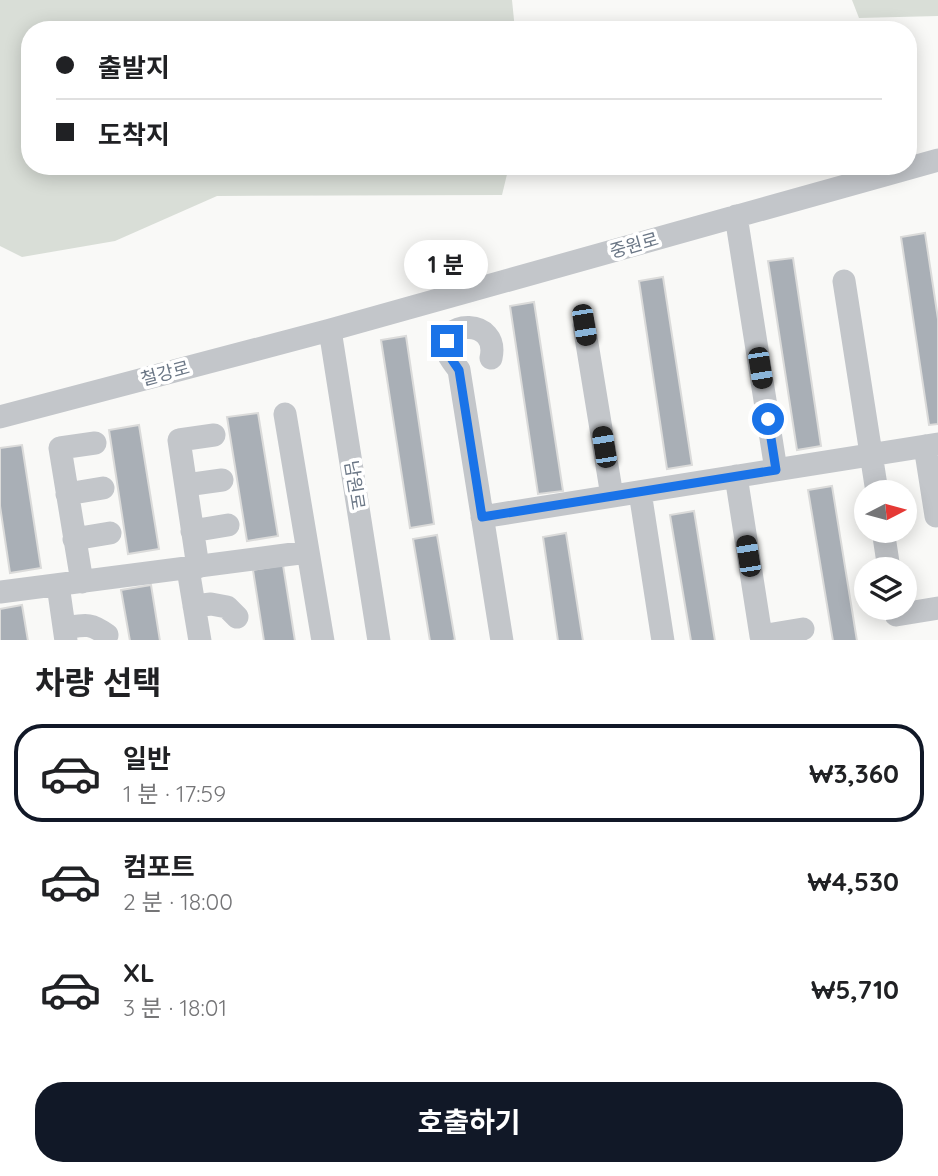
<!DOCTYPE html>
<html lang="ko">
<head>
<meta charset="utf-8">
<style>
	:root { --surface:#fff; --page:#f2f2f2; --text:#202124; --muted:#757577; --line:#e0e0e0; --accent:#111827 }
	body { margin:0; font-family:Quicksand,"Noto Sans KR",sans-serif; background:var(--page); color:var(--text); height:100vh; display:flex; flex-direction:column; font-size:26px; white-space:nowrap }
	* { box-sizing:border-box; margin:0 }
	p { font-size:23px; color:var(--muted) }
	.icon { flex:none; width:38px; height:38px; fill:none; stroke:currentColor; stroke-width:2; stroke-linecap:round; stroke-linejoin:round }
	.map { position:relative; height:640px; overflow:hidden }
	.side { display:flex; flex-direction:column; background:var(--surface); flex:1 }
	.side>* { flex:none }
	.banner { position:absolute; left:21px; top:21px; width:896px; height:154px; border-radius:28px; box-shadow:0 4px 18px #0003; display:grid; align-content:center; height:154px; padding:0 35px; background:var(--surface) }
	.needle { width:46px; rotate:84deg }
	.buttons { position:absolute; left:854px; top:480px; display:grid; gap:14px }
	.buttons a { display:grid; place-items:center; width:63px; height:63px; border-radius:50%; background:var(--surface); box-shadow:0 4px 18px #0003; font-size:35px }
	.end { position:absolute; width:32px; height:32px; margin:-16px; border:9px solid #1a73e8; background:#fff; box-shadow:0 0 0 4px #fff }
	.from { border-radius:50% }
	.bubble { position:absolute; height:49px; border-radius:24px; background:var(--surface); box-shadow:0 4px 18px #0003; font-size:23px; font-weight:700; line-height:49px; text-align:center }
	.car { position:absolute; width:21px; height:42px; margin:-21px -10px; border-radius:9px; box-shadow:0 0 5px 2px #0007; background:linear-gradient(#222 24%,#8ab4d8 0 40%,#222 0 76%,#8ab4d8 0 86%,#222 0) }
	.banner b { display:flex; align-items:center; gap:24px; height:66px; font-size:26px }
	.banner b+b { border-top:2px solid var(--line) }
	.banner i { width:18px; height:18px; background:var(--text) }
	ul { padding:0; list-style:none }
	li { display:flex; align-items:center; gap:21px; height:98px; margin:0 14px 10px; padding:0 21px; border:4px solid transparent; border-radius:28px }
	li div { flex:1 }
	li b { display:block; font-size:26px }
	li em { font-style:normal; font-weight:700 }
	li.on { border-color:var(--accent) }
	li>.icon { width:63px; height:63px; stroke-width:1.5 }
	h2 { padding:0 35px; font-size:32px; line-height:84px }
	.cta { display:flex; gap:14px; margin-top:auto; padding:14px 35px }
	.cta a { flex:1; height:80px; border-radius:28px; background:var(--accent); color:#fff; font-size:28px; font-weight:700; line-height:80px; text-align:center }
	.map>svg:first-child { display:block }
	.green { fill:#d9ded7 }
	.building { fill:#a9afb6; stroke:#dbdbda; stroke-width:2 }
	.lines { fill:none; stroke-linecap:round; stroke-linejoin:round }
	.minor { stroke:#c3c6ca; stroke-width:23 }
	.route { stroke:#1a73e8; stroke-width:9 }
	.labels { text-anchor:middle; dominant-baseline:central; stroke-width:7; stroke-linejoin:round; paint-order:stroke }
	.street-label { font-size:18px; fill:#6b7786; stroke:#fff }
</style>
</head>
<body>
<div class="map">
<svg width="938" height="641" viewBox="0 0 938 641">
	<rect width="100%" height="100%" fill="#f9f9f7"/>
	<path class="green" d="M0,0H512L515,30H30V166H509L502,195L217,196L115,241L22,257L0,246Z
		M852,0H938V16L859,18Z"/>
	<path class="building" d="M925,233L938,319V424L929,425L901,237Z
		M793,258L821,446L797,450L768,261Z
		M663,277L692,465L667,469L639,281Z
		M534,302L563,491L538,494L510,306Z
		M406,336L434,524L410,528L381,340Z
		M258,413L278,536L247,541L227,417Z
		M139,425L159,549L128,554L109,430Z
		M22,445L41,568L10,573L0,506V448Z
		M832,486L857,641H833L808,490Z
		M694,511L715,641H691L670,515Z
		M566,533L583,641H558L543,537Z
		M437,535L455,640L452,641H430L413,539Z
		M283,565L295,641H264L253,570Z
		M151,585L160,641H130L121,590Z
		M22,605L28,641H0V609Z"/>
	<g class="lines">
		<path class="minor" d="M736,216L776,470
			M844,281L877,492
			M584,325L612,496
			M330,330L379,641
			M491,358C500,317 438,320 447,351C449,358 455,364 459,370L502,641
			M285,414L323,641
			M0,417L330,330L938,160
			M925,446L936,516
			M736,476L761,636L803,629
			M186,485L222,480
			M640,492L663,641
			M67,494L103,488
			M482,517L938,444
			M883,530L889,569
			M192,531L228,525
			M74,539L110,533
			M198,567L179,440L214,435
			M188,569L200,641
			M82,582L60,448L95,443
			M58,585L66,641
			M0,592L308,552
			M194,606L211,604L227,607L237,617
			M894,607L896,615L938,608
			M65,628C84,625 90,622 107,635"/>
	</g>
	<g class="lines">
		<path class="route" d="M447,341C446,353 452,360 459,370L482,517L776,470L768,419"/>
	</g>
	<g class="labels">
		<g class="street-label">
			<text transform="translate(634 245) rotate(-16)">중원로</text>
			<text transform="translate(165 373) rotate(-15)">철강로</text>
			<text transform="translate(355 485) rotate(81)">남원로</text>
		</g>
	</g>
</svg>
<div class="buttons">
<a><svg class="needle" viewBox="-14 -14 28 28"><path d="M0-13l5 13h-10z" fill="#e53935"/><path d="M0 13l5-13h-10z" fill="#757577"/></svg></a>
<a><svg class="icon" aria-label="layers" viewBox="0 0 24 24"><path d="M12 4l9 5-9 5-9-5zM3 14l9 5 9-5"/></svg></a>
</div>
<i class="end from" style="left:768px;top:419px"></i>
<i class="end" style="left:447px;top:341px"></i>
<div class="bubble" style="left:404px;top:240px;width:84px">1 분</div>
<i class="car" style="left:584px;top:325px;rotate:171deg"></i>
<i class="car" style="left:760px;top:368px;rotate:171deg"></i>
<i class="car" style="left:604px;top:447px;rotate:351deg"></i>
<i class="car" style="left:748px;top:556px;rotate:351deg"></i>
<div class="banner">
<b><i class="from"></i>출발지</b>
<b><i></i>도착지</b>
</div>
</div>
<section class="side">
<h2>차량 선택</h2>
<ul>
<li class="on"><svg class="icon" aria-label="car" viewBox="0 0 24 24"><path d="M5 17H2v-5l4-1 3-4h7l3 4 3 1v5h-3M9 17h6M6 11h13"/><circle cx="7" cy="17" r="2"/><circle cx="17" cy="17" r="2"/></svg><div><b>일반</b><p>1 분 · 17:59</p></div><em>₩3,360</em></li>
<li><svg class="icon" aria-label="car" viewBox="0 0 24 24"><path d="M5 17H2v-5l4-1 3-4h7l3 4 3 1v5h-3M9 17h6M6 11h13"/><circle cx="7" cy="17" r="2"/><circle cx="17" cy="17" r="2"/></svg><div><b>컴포트</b><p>2 분 · 18:00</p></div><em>₩4,530</em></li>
<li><svg class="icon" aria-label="car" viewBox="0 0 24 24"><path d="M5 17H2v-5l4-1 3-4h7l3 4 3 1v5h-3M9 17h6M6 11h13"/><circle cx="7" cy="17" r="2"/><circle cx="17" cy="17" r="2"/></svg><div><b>XL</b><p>3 분 · 18:01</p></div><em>₩5,710</em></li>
</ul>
<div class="cta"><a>호출하기</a></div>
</section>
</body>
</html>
